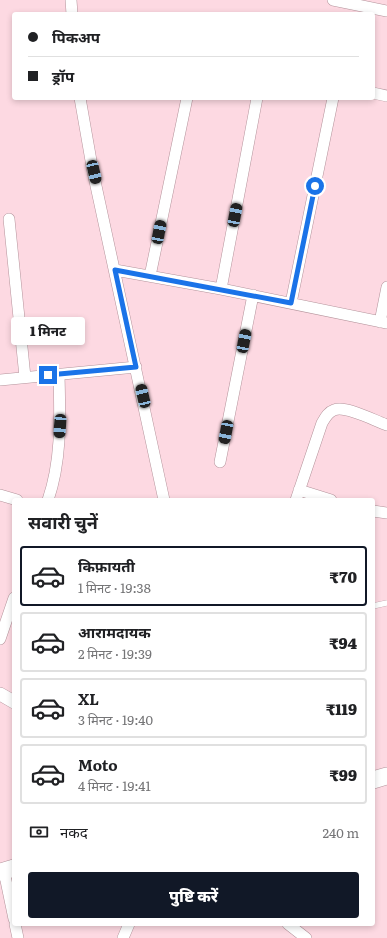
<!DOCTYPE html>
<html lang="hi">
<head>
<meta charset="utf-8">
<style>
	:root { --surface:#fff; --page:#f2f2f2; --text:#202124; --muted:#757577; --line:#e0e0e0; --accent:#111827 }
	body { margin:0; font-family:Literata,"Noto Sans Devanagari",serif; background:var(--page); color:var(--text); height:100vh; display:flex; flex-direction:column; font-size:15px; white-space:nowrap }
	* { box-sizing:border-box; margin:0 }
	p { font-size:13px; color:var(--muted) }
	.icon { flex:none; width:22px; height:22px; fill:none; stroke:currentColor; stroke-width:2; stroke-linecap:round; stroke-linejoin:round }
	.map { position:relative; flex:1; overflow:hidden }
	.drawer { position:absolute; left:12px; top:498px; width:363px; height:428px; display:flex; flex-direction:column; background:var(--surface); border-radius:4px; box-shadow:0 2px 6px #0003 }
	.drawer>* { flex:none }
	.banner { position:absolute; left:12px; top:12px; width:363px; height:88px; border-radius:4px; box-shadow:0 2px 6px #0003; display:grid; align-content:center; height:88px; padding:0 16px; background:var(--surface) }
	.end { position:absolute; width:18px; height:18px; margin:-9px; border:5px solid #1a73e8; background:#fff; box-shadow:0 0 0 2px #fff }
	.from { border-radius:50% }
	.bubble { position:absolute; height:28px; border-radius:4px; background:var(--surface); box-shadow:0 2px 6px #0003; font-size:13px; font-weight:800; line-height:28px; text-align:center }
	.car { position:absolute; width:12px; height:24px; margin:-12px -6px; border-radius:5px; box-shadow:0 0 3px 1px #0007; background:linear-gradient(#222 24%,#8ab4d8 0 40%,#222 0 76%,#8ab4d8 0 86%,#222 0) }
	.banner b { display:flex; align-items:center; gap:14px; height:38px; font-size:15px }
	.banner b+b { border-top:1px solid var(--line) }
	.banner i { width:10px; height:10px; background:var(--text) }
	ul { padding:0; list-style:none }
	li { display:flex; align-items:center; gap:12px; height:60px; margin:0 8px 6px; padding:0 8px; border:2px solid var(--line); border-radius:4px }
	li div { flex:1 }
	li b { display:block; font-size:15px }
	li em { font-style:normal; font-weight:800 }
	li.on { border-color:var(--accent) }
	li>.icon { width:36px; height:36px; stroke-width:1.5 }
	h2 { padding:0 16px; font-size:18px; line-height:48px }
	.pay { display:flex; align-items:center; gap:10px; height:44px; padding:0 16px; font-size:15px }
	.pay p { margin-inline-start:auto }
	.action { display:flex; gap:8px; margin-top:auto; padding:8px 16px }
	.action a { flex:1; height:46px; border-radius:4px; background:var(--accent); color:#fff; font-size:16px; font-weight:800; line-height:46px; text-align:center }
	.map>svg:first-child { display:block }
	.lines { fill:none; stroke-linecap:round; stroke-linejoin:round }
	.service-casing { stroke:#b4939b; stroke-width:6 }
	.minor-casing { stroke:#b4939b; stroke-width:12 }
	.tertiary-casing { stroke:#b4939b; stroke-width:14 }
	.primary-casing { stroke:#b4939b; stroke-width:18 }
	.service { stroke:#fff; stroke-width:5.5 }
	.minor { stroke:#fff; stroke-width:11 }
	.tertiary { stroke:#fff; stroke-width:13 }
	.primary { stroke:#fff; stroke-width:17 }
	.route { stroke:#1a73e8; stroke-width:5 }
</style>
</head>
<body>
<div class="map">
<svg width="387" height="938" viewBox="0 0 387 938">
	<rect width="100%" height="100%" fill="#fdd9e2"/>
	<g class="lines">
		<defs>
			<path id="service" d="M373,606L387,603"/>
			<path id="minor" d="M71,0L72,14
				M333,0L387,11
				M373,93L387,96
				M80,98L93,172L164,500
				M9,219L25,377
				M115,270L221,289L387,323
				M150,276L187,98
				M221,289L257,98
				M291,303L333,98
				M380,322L387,287
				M0,380L136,367
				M220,462L253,295
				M299,490L331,500
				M0,495L17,500
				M48,500C62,459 60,417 59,374
				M296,500L322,423C325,418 328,412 334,410C346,405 375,421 387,425
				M373,511L387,513
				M0,639L14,598
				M4,871L14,919
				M15,924L18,938
				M288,924L306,938
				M123,938L129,924"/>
			<path id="tertiary" d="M0,694L14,702"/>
			<path id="primary" d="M373,780L387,776
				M0,872L14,868"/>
		</defs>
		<use href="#service" class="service-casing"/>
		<use href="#minor" class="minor-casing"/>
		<use href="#tertiary" class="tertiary-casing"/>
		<use href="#primary" class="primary-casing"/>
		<use href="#service" class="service"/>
		<use href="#minor" class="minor"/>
		<use href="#tertiary" class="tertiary"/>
		<use href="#primary" class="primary"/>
	</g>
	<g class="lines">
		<path class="route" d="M48,375L136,367L115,270L291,303L315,186"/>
	</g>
</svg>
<i class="end from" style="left:315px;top:186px"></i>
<i class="end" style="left:48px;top:375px"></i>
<div class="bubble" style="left:11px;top:317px;width:74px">1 मिनट</div>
<i class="car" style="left:94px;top:172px;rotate:167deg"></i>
<i class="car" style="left:235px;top:215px;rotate:11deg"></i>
<i class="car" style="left:159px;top:232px;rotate:11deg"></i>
<i class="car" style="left:244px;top:341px;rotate:11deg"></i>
<i class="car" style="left:143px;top:396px;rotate:347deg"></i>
<i class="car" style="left:60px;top:426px;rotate:184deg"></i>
<i class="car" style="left:226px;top:432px;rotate:191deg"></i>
<div class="banner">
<b><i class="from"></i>पिकअप</b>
<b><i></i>ड्रॉप</b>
</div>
<section class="drawer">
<h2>सवारी चुनें</h2>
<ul>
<li class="on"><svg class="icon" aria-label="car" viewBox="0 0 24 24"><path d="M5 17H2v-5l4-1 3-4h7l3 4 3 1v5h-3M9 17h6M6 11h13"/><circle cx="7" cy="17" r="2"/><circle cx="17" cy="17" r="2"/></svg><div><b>किफ़ायती</b><p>1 मिनट · 19:38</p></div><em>₹70</em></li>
<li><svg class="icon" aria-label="car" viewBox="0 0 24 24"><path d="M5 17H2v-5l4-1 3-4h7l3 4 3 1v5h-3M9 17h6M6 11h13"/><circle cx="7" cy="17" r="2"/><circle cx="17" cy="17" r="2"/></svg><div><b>आरामदायक</b><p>2 मिनट · 19:39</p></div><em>₹94</em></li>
<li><svg class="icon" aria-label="car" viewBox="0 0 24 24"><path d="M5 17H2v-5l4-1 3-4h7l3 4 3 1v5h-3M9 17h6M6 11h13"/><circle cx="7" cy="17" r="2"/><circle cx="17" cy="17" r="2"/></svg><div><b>XL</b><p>3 मिनट · 19:40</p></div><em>₹119</em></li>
<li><svg class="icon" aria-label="car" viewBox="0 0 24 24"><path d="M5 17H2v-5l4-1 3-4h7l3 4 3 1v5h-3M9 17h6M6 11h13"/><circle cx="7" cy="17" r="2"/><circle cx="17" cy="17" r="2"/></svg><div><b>Moto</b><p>4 मिनट · 19:41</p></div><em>₹99</em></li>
</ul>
<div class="pay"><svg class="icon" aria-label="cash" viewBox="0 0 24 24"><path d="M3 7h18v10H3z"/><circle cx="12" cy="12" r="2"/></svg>नकद<p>240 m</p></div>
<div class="action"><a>पुष्टि करें</a></div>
</section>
</div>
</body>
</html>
